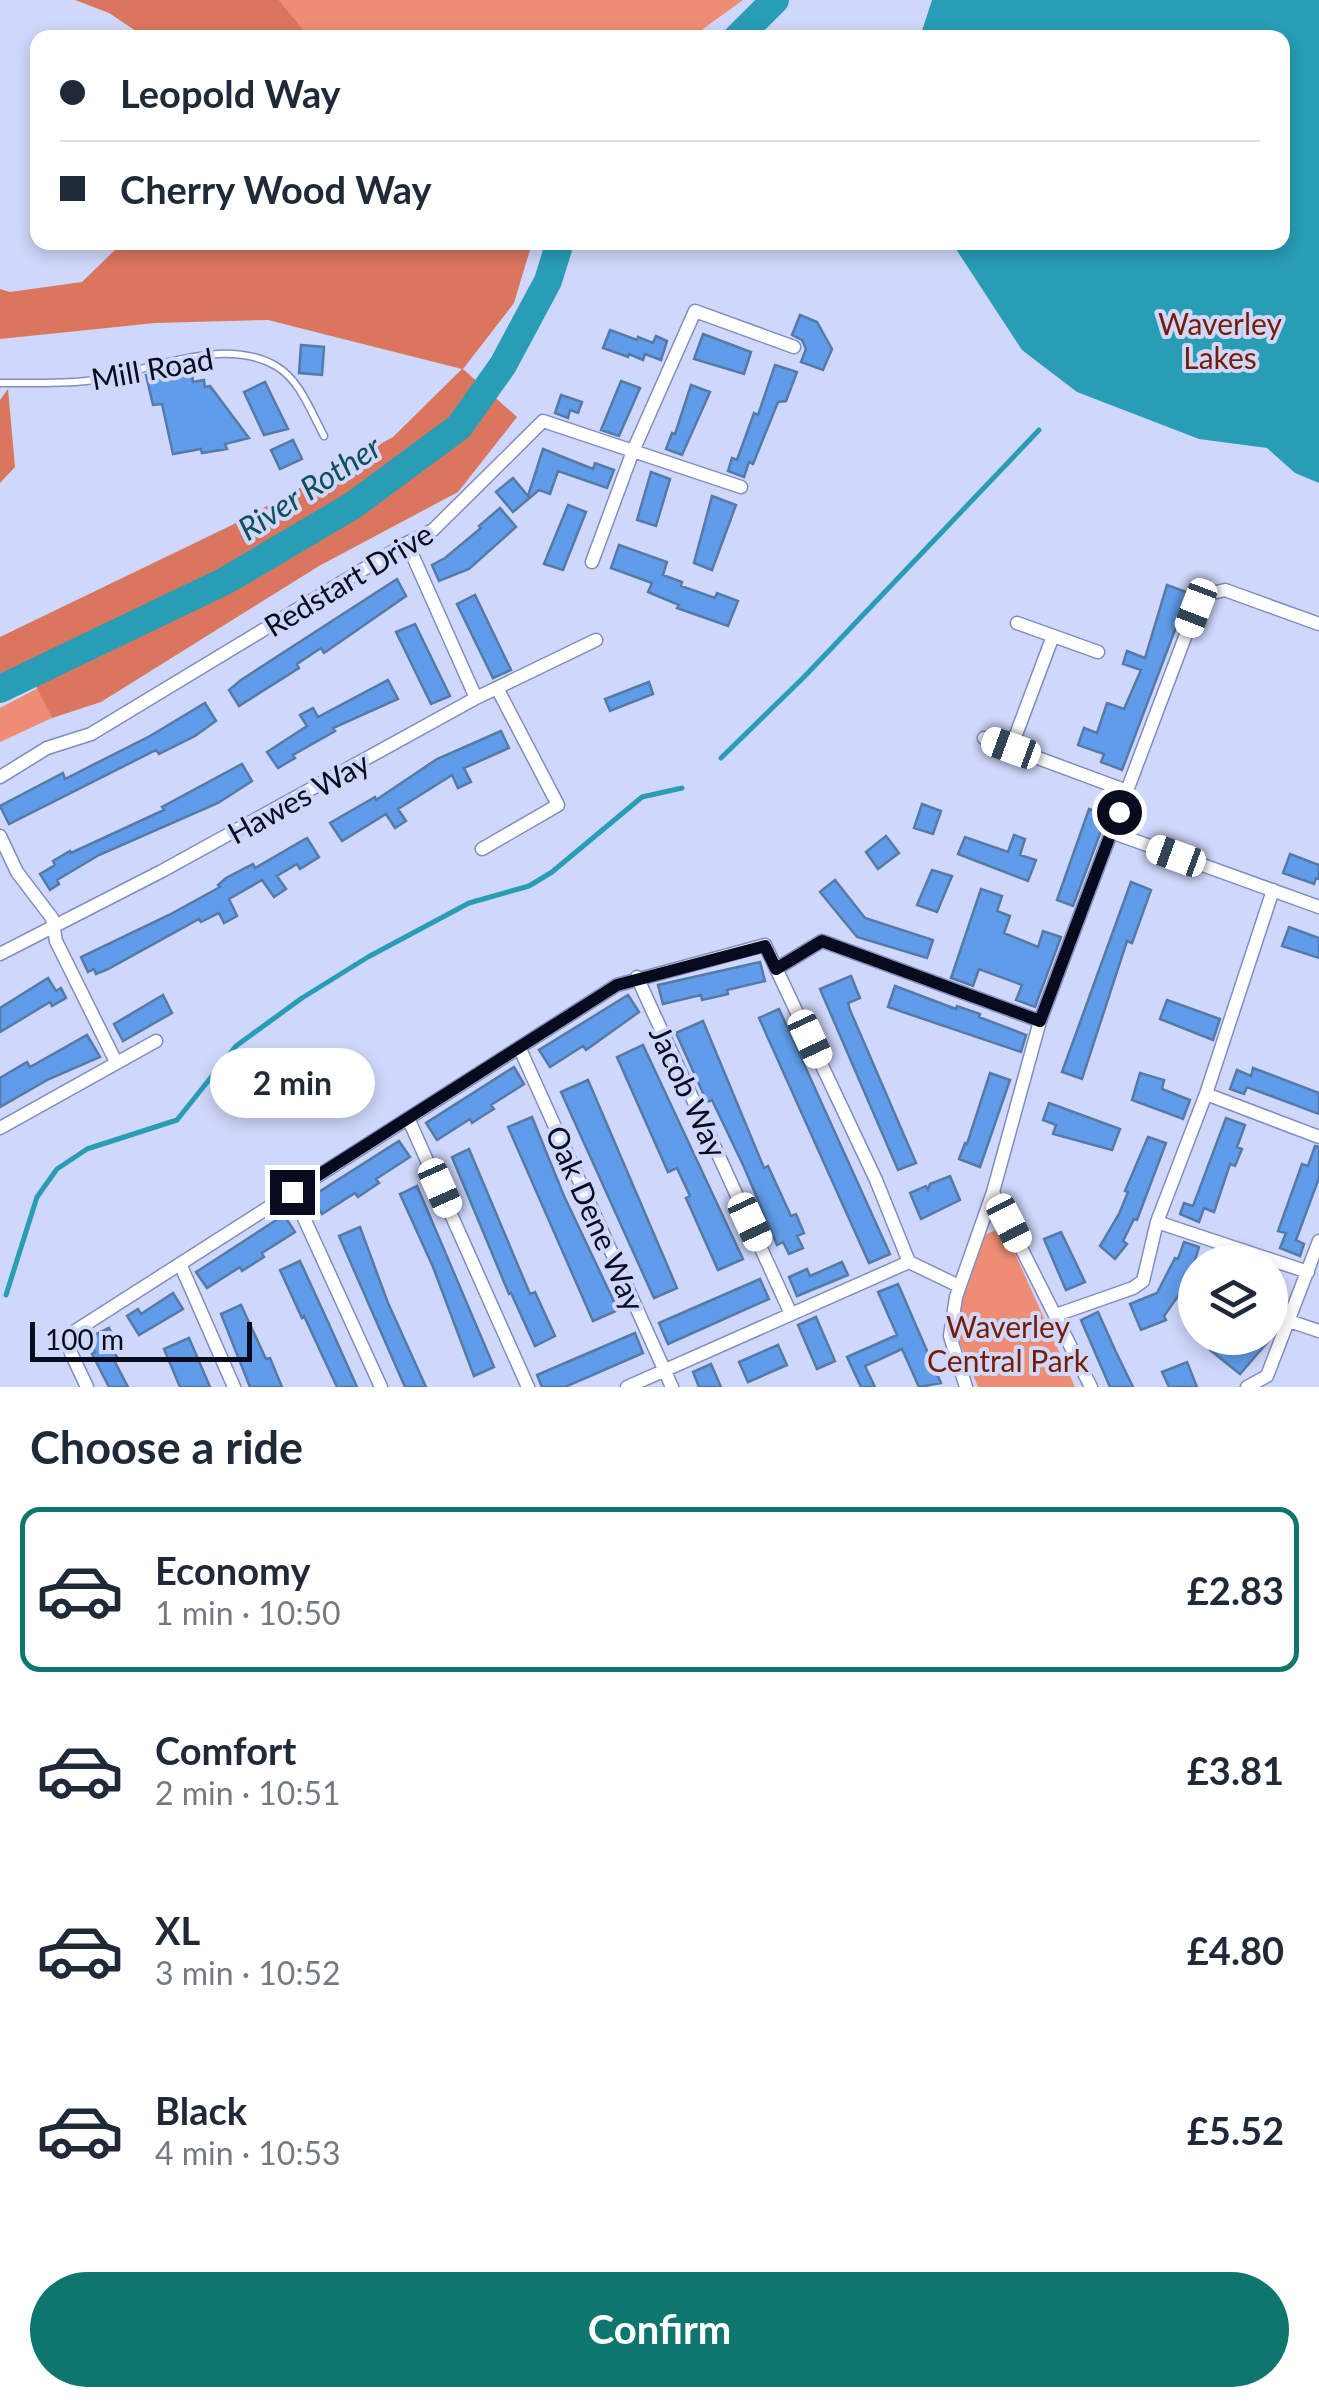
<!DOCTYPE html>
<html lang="en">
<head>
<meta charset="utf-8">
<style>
	:root { --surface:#fff; --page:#f6f6f7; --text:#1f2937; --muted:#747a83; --line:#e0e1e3; --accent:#0f766e }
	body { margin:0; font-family:Lato,sans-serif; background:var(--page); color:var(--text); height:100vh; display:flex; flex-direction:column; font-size:38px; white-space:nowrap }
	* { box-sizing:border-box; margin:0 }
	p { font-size:32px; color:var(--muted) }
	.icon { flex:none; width:55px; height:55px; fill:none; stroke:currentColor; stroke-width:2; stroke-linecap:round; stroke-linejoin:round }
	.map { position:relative; height:1387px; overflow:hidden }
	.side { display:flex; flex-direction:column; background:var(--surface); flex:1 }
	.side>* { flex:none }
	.top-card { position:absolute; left:30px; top:30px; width:1260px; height:220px; border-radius:20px; box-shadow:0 5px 15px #0003; display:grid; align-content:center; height:220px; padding:0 30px; background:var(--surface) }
	.buttons { position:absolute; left:1178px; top:1245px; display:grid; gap:20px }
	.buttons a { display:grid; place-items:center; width:110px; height:110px; border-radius:50%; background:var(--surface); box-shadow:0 5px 15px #0003; font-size:50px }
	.scale { position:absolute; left:30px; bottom:25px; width:222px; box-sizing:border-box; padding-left:10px; border:5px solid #080a1e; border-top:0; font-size:28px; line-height:35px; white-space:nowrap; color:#080a1e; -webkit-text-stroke:8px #cfd7fa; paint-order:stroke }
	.end { position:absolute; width:45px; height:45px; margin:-22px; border:12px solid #080a1e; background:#fff; box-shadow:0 0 0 5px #fff }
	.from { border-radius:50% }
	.bubble { position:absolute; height:70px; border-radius:35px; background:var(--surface); box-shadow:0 5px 15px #0003; font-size:32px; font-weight:700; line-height:70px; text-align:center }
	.car { position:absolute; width:30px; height:60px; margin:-30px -15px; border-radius:12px; box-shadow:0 0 8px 2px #0007; background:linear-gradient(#fff 24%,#345 0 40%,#fff 0 76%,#345 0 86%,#fff 0) }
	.top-card b { display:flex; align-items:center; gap:35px; height:95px; font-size:38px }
	.top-card b+b { border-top:2px solid var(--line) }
	.top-card i { width:25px; height:25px; background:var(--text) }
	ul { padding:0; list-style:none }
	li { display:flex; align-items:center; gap:30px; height:165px; margin:0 20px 15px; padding:0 10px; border:5px solid transparent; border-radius:20px }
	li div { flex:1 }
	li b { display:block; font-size:38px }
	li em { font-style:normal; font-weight:700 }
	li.on { border-color:var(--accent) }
	li>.icon { width:90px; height:90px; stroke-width:1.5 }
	h2 { padding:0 30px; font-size:45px; line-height:120px }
	.action { display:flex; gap:20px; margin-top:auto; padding:20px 30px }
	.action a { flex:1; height:115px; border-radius:60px; background:var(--accent); color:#fff; font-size:40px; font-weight:700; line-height:115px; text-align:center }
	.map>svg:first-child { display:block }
	.green { fill:#ee8d74 }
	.forest { fill:#da765d }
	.water { fill:#289db5 }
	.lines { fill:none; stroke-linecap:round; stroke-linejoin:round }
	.stream { stroke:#289db5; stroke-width:5 }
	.river { stroke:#289db5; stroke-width:28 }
	.building { fill:#609ce9; stroke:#567aa8; stroke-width:2.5 }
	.service-casing { stroke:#818cc2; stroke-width:9 }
	.minor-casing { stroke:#818cc2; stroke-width:15 }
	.service { stroke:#fff; stroke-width:6 }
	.minor { stroke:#fff; stroke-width:12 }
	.route { stroke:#080a1e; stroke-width:12 }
	.labels { text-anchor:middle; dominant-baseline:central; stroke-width:8; stroke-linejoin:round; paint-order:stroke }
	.park-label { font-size:30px; fill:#761c02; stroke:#cfd7fa }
	.street-label { font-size:30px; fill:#080a1e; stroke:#cfd7fa }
	.water-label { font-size:32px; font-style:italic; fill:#104f5d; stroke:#cfd7fa }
</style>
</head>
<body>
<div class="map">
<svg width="1319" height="1387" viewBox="0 0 1319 1387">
	<rect width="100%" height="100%" fill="#cfd7fa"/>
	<path class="green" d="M279,0H743L692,37L309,38Z
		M38,688L52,718L0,742V708Z
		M1003,1227L1075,1387H978L958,1338V1314L982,1236Z"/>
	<path class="forest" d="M75,0H279L309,37H145L109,13Z
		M122,243H532L514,303L463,369L517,417L458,492L319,566L101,702L52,718L25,664L0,675V637L232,525L393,437L462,369L268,320L155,323L0,339V289L10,292L82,282Z
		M8,389L15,467L0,483V400Z"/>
	<path class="water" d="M932,0H1319V483L1295,473L1267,448L1199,439L1077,392L1022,350L952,243L1282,242V38L920,37Z"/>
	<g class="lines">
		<path class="stream" d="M721,758L804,677L1039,430
			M6,1295L37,1197L57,1169L87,1149L177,1120L236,1046L302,998L368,957L469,903L529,886L552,872L642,797L682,788"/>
		<path class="river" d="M737,38L775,0
			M0,689L225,581L352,506L459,427L503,365L548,281L560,242"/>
	</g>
	<path class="building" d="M800,315L817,322L832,349L823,370L801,362L806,349L802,340L792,335Z
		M610,330L637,340L638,337L653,343L656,336L667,341L661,360L645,354L643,360L629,354L628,357L603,348Z
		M703,334L751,352L744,374L694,359Z
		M301,345L324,347L322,375L299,373Z
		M775,365L797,372L786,401L778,402L753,464L749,462L744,477L728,471L732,458L737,460L754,413L758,415Z
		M191,366L193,382L204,380L205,387L210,386L249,438L225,444L227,449L202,453L201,449L173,454L162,404L153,405L146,375Z
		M621,381L640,388L619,436L601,430Z
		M265,382L288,429L264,435L244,392Z
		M691,385L710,392L682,455L666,449L672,433L675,434Z
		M561,395L582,402L578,413L570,410L568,418L555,413Z
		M293,440L302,459L280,469L271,450Z
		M543,449L593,469L595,463L614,470L607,488L558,471L550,494L539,490L513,512L496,492L513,478L528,496Z
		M651,472L670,479L656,526L637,520Z
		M712,496L736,505L712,570L694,563Z
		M568,505L586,512L563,570L544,564Z
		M500,508L516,527L469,569L439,581L432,565L445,558L481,528L479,526Z
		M619,545L667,562L663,575L682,582L681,586L715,598L717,593L738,601L728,626L677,608L679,605L648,592L652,583L611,568Z
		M397,579L406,596L324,653L321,648L297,664L299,668L239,706L229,690L241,680Z
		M1167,585L1189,593L1122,770L1101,762L1104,754L1078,745L1084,728L1097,733L1107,703L1124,709L1141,670L1123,664L1127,651L1145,658Z
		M475,595L511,670L493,678L457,604Z
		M415,624L450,696L431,704L396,632Z
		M388,680L398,699L333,728L335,731L293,755L295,758L278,768L267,752L307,726L300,715L313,708L318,717Z
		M649,682L653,694L610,711L605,699Z
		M205,703L216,721L195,736L159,754L156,750L9,824L0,806L63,773L65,779L150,736Z
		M501,731L509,748L464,768L471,782L458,788L452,775L398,809L406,821L395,828L386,814L342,841L330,823L375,797L376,800L437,759Z
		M242,764L252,781L218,803L99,855L57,880L59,884L50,890L40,874L55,865L53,861L70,851L71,853L164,810L162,807Z
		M922,804L941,811L933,834L914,828Z
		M1089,809L1107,815L1073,906L1057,900Z
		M1014,835L1025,839L1020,855L1036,860L1028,881L958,854L965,837L1008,852Z
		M886,836L899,853L878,869L866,852Z
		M307,838L319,857L300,869L297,864L277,876L286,889L274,897L262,880L229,899L237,916L224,923L219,913L201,922L199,919L108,969L96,974L94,969L88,972L81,957L169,915L220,887L218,885L226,878L253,864L255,868Z
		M1290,854L1319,865V879L1316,878L1314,884L1283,873Z
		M932,870L952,876L937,912L917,905Z
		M835,880L865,918L933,940L927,958L857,937L820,892Z
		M1131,882L1151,890L1132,943L1127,941L1082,1079L1062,1072Z
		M981,889L1002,896L997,911L1010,916L1004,933L1038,947L1043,931L1061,937L1035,1007L1016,1000L1022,985L979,969L973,986L951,978Z
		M1289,927L1319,938V958L1282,946Z
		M760,962L765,981L727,990L728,994L702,1000L701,995L663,1004L658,985Z
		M851,976L860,998L848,1003L850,1010L916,1163L898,1170L820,989Z
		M48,978L56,991L61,988L66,998L52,1006L50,1002L0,1032V1008Z
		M895,986L956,1009L957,1006L980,1014L979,1017L1026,1035L1021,1052L888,1007Z
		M163,995L172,1013L123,1041L114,1024Z
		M628,995L639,1012L586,1050L583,1046L550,1067L539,1050Z
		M1167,1000L1220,1019L1213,1040L1160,1019Z
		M779,1009L890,1254L869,1263L759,1018Z
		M703,1021L764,1168L768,1166L791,1216L796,1214L804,1233L797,1236L803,1248L789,1254L783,1242L777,1245L744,1167L712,1100L707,1102L676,1033Z
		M87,1035L100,1057L49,1079L0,1107V1078L27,1062L30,1067Z
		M643,1045L743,1259L718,1270L686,1198L690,1196L677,1168L668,1172L617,1057Z
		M514,1067L524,1084L491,1105L494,1109L481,1117L472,1123L470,1119L437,1140L426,1123Z
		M1253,1068L1319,1093V1114L1247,1087L1244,1094L1230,1089L1237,1070L1251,1076Z
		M990,1073L1010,1080L980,1167L959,1159L965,1143L967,1144Z
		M1140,1073L1164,1080L1162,1089L1190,1100L1183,1119L1132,1100Z
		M588,1080L677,1288L654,1298L561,1092Z
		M1049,1103L1120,1129L1112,1150L1053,1134L1056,1125L1043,1120Z
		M532,1117L564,1196L618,1310L593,1321L508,1127Z
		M1226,1118L1245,1125L1237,1147L1242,1149L1235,1166L1230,1164L1214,1212L1204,1208L1199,1222L1180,1214L1184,1203L1193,1206Z
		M1148,1137L1166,1143L1137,1220L1134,1219L1123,1241L1127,1244L1115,1259L1100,1246L1119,1214L1128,1192L1125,1191Z
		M399,1141L410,1157L376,1179L379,1183L358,1197L355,1193L322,1214L311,1197Z
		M1315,1146L1319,1147V1178L1296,1240L1304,1244L1300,1256L1280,1248L1286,1233L1278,1231L1302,1164L1308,1166Z
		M469,1149L530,1294L535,1292L555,1336L535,1346L511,1293L509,1294L452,1157Z
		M950,1176L960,1200L921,1219L910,1193L926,1186L928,1190L930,1184Z
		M417,1186L494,1367L474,1376L433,1267L400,1194Z
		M284,1215L295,1232L262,1253L264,1257L242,1271L240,1267L207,1288L196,1272Z
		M360,1227L388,1303L426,1387H405L339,1236Z
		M1061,1232L1085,1282L1066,1290L1044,1239Z
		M1184,1242L1199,1247L1188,1282L1164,1316L1166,1320L1141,1330L1130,1304L1157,1293L1175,1258L1178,1259Z
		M300,1261L328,1322L357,1387H337L304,1316L302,1318L280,1270Z
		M842,1262L848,1275L797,1296L789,1277L807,1269L810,1276Z
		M760,1279L769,1299L668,1344L659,1323Z
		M898,1284L941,1383L919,1387L902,1349L865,1366L875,1387H861L847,1357L897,1335L878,1292Z
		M173,1293L183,1309L139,1335L127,1316L138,1309L141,1314Z
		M241,1305L266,1359L270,1358L282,1387H250L221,1314Z
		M1098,1312L1116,1352L1133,1387H1110L1081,1320Z
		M816,1317L835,1361L817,1369L798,1325Z
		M109,1328L117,1343L111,1346L118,1359L114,1360L128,1387H109L92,1354L95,1352L88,1338Z
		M635,1333L643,1353L565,1387H542L537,1375Z
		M189,1338L210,1387H180L164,1349Z
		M1205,1338H1271L1240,1374L1210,1350Z
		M778,1345L787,1365L748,1382L739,1362Z
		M1187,1362L1197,1387H1169L1162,1372Z
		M711,1364L721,1387H699L693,1372Z"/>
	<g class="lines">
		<defs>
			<path id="service" d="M0,383C29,383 57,384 86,381C144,374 220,334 276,366C300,380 311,412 324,436"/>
			<path id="minor" d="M407,543L476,698
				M592,562L633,451L695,311L794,347
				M1017,623L1098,652
				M984,738L1127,791
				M1011,748L1053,636
				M0,777L47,748L91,734L407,543L433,530L543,421L741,487
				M1111,832L1319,907
				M0,836L17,872L52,918L56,941L116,1062
				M482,849L558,805L497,688
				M0,954L162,871L476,698L596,640
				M776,969L822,941L1040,1021
				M637,977L791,1314
				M520,1049L672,1387
				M1206,1094L1273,890
				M408,1118L528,1387
				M0,1128L156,1041
				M292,1192L381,1387
				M993,1192L1091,1387
				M1157,1222L1308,1272
				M181,1266L234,1387
				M1056,1315L1133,1288L1143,1281L1157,1222L1206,1094L1319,1137
				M1289,1321L1319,1331
				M1267,1376L1319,1241
				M87,1387L64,1338L617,985L765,945L876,1180L909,1262
				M627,1387L909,1262L959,1286
				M966,1387L950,1336L956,1297L993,1192L1040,1021L1196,608L1208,594L1225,590L1319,624
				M1247,1387L1267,1376"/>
		</defs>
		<use href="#service" class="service-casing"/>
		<use href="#minor" class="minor-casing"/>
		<use href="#service" class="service"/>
		<use href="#minor" class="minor"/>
	</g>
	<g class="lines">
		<path class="route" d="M292,1192L617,985L765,946L776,969L822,941L1040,1021L1119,812"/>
	</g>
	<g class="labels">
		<g class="park-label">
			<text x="1220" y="323">Waverley<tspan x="1220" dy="34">Lakes</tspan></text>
			<text x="1008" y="1326">Waverley<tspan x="1008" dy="34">Central Park</tspan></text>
		</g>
		<g class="street-label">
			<text transform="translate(152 368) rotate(-10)">Mill Road</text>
			<text transform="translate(348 579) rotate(-31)">Redstart Drive</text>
			<text transform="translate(298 797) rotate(-29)">Hawes Way</text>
			<text transform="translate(689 1091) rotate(65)">Jacob Way</text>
			<text transform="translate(596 1218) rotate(66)">Oak Dene Way</text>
		</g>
		<g class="water-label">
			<text transform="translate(309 487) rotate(-33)">River Rother</text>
		</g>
	</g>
</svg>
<div class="buttons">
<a><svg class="icon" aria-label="layers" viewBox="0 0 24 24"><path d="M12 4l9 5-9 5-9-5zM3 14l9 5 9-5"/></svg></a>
</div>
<div class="scale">100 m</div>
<i class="end from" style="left:1119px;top:812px"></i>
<i class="end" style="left:292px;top:1192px"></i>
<div class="bubble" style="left:210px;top:1048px;width:165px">2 min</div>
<i class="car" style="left:1196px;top:608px;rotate:201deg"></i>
<i class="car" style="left:1011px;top:748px;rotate:290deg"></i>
<i class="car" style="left:1176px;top:856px;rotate:290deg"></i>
<i class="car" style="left:810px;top:1039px;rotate:155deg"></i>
<i class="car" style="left:440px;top:1188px;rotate:156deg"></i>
<i class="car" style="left:750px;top:1222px;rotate:155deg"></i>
<i class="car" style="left:1009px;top:1223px;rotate:153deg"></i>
<div class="top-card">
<b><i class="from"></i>Leopold Way</b>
<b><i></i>Cherry Wood Way</b>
</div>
</div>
<section class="side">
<h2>Choose a ride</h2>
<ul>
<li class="on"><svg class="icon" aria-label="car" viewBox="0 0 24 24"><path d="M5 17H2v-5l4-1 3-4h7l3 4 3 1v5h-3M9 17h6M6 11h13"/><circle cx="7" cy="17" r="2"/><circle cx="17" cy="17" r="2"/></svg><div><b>Economy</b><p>1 min · 10:50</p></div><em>£2.83</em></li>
<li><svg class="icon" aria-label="car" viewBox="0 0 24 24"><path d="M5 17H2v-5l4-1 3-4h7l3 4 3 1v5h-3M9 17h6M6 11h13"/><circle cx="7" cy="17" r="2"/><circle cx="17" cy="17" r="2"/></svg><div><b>Comfort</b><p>2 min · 10:51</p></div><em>£3.81</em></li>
<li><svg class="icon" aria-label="car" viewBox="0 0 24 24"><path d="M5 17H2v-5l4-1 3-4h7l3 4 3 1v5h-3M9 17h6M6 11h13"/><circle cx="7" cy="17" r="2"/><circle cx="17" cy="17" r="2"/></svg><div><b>XL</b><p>3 min · 10:52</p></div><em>£4.80</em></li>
<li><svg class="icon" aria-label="car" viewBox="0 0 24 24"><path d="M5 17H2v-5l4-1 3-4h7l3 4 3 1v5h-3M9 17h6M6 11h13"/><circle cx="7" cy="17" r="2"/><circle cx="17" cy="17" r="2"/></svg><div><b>Black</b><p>4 min · 10:53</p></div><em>£5.52</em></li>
</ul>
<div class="action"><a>Confirm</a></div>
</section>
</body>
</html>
